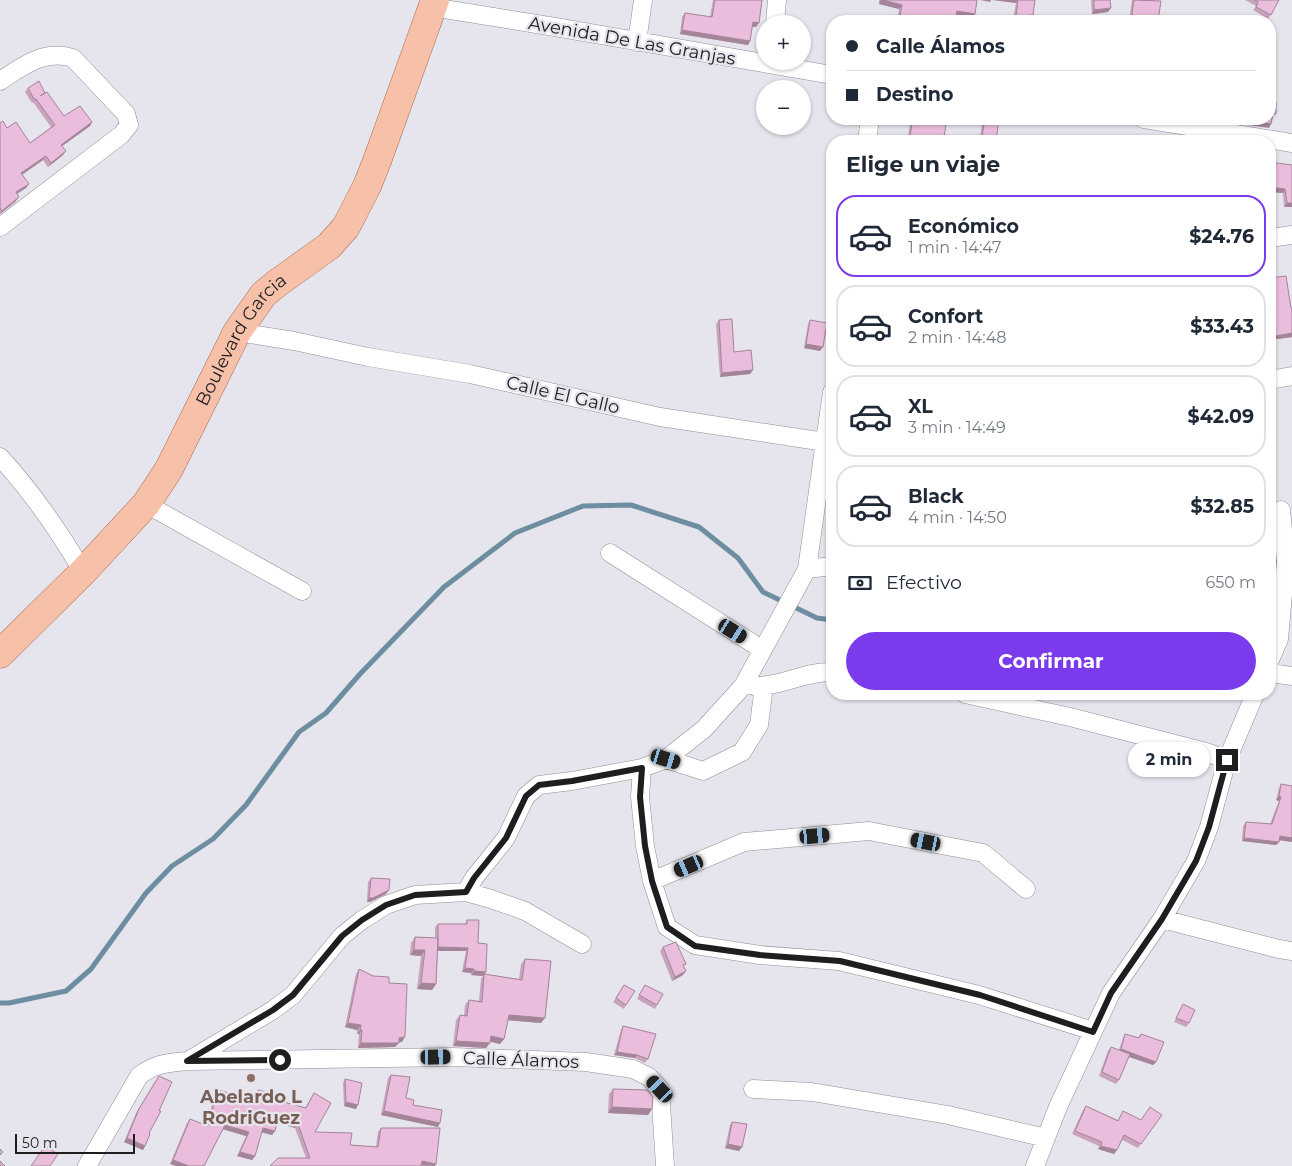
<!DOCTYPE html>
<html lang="es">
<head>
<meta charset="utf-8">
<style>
	:root { --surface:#fff; --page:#f2f2f3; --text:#1f2937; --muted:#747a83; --line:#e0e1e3; --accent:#7c3aed }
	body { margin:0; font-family:Montserrat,sans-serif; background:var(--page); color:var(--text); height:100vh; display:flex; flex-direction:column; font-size:19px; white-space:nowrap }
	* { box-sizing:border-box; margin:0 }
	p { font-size:16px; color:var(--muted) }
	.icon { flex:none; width:28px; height:28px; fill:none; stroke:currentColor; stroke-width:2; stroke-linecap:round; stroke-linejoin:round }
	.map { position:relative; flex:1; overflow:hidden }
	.side { position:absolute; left:826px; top:135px; width:450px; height:565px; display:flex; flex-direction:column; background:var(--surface); border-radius:20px; box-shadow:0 1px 4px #0004 }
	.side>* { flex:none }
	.hud { position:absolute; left:826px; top:15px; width:450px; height:110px; border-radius:20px; box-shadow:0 1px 4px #0004; display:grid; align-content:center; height:110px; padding:0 20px; background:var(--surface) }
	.controls { position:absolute; left:756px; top:15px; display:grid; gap:10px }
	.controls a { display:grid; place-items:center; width:55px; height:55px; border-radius:50%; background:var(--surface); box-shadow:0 1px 4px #0004; font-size:25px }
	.scale { position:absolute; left:15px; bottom:12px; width:120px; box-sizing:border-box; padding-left:5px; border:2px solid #1e1d20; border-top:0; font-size:14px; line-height:18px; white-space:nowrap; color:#1e1d20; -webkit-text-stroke:4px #e6e4ec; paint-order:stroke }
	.end { position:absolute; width:22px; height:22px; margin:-11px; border:6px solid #1e1d20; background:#fff; box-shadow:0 0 0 2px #fff }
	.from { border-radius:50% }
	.bubble { position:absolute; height:35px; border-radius:18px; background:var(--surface); box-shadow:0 1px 4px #0004; font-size:16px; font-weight:700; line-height:35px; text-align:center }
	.car { position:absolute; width:15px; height:30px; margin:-15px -8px; border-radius:6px; box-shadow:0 0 4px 1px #0007; background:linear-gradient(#222 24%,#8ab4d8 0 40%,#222 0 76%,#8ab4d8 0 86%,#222 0) }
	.hud b { display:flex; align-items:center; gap:18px; height:48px; font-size:19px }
	.hud b+b { border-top:1px solid var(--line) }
	.hud i { width:12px; height:12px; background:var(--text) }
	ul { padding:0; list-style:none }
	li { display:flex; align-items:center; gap:15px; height:82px; margin:0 10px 8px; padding:0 10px; border:2px solid var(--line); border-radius:20px }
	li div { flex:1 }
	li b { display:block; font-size:19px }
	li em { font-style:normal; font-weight:700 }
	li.selected { border-color:var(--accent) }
	li>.icon { width:45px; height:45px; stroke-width:1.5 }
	h2 { padding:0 20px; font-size:22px; line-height:60px }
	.pay { display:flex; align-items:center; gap:12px; height:55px; padding:0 20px; font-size:19px }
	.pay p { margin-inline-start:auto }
	.button { display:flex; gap:10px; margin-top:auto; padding:10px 20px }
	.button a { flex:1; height:58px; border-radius:30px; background:var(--accent); color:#fff; font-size:20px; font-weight:700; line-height:58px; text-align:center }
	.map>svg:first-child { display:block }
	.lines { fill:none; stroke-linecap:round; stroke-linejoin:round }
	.stream { stroke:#6c8ea0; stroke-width:5 }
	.minor-casing { stroke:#908e96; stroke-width:19 }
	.primary-casing { stroke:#a86d53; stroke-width:29 }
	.minor { stroke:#fff; stroke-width:18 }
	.primary { stroke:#f7c1a9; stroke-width:28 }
	.wall { fill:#c8a3bc }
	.shaded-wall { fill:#a38499 }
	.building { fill:#e9bddb; stroke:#a38499 }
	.route { stroke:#1e1d20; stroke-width:6 }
	.education-dot { fill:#8d6e63; stroke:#e6e4ec; stroke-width:2 }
	.labels { text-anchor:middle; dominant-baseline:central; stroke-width:4.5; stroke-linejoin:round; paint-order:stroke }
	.street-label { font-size:18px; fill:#1e1d20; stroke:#e6e4ec }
	.education-label { font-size:18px; font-weight:bold; fill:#785e54; stroke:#e6e4ec }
</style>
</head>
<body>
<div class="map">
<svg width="1292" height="1166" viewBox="0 0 1292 1166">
	<rect width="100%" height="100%" fill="#e6e4ec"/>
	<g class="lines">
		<path class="stream" d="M1270,564L1282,562
			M0,1003H9L66,991L91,969L146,893L172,866L213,839L246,805L299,732L326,713L360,674L444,587L515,533L583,506L631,505L699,527L738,558L763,592L817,618L832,620"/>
		<defs>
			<path id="minor" d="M432,7L555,27L832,75
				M775,24L777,0
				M637,42L643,0
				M0,81C23,66 44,49 73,58L126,114L129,125L121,135L0,227
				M1144,119L1292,143
				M867,141L870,119
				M1270,238L1292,235
				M237,332L294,341L368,357L470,374L660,417L825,442L832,441
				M1270,380L1292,376
				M0,457C32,492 59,531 83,572
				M146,504L302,591
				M610,553L763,650
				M807,569L832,566
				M1270,660L1279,639L1286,561L1281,510
				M1270,673L1292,676
				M754,686C782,687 805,671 832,672
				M965,694L1070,717L1206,752L1227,760
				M666,759L703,771L742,752L759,725L764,686
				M642,768L640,797L645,846L652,881L667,927L695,945L760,955L839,961L979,995L1093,1031
				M652,881L744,842L869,831L983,853L1026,889
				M466,892L474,878L506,838L526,796L539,785L572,781L642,768L666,759L704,729L743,686L807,569L832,392
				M1162,919L1279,949L1292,951
				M188,1061L273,1010L293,995L342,936L362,920L386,905L415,895L466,892L491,899L525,911L582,944
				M753,1089L812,1092L948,1115L1046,1138
				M87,1166L139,1076C156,1063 167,1063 187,1061L453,1057L586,1062L633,1069L649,1077L660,1089L665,1166
				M1035,1166L1058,1107L1111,993L1162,919L1196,861L1209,827L1227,760L1255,694"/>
			<g id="primary">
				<path id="s1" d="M0,654L83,572L146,504L169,469L237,332L263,295L276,284L329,246L346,227L367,186L377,161L435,0"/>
			</g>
		</defs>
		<use href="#minor" class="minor-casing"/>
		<use href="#primary" class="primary-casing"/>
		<use href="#minor" class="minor"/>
		<use href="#primary" class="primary"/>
	</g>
	<path class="wall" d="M713,0H762L756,27H752L750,41L748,45L680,34L682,17L685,13L710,17Z
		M879,0H977L972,18L956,16L955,21H897L899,9L879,4Z
		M993,0H1035L1030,19H1026L1024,21L1013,20L1016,3Z
		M1091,0H1110L1108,12L1092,14Z
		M1132,0H1155L1158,21H1129Z
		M1245,0H1279L1268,19L1253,10L1256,6Z
		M28,88L45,93L64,116L92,122L90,126L62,146L63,155L48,167L43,160L22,174L26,188L17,194L16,201L0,214V123L30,143L51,127L33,102L32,103L25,92Z
		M911,119H947L944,137L946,141H907Z
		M983,119H999L996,141H975L978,136H980Z
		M1270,162L1292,165V207H1284L1283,193L1270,192Z
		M1270,278L1291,308H1292V337L1270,340V315L1271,314L1270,306Z
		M719,320L734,352L753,370L750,374L720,377L716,324Z
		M810,320L820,351L804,348L808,324Z
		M1281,784L1279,842L1276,845L1242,841L1243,826L1246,822L1270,824L1279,801L1276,800L1279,788Z
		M371,878L386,894L370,902H367L368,882Z
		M467,920L478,943L485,974L519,979L521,964L525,959L541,1023L508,1020L504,1039L500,1044L490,1041L486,1048L453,1046L456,1020L460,1015L464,1016L465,1005L469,1000L479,1001L481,979L483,976L471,975V973L462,972L466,951H438L436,984L432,990L417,989L421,956L410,955L411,943L415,937L435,938V927L438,924H465Z
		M663,947L683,975L672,981L660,951Z
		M359,969L373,976L389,983L402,1042H399L395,1047L358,1048L359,1034H357V1030L345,1027L356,974Z
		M624,985L626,1005L624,1009L613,1002Z
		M645,985L657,1005L655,1009L637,999Z
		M1183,1004L1189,1023L1186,1027L1174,1022Z
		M623,1026L648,1059L645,1063L635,1058L614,1055L621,1030Z
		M1125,1034L1138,1038L1141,1034L1156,1062L1153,1065L1129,1057L1119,1080L1116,1084L1099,1076L1108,1051L1111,1047L1119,1050L1123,1038Z
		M391,1075L406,1098L413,1105L438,1127L381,1115L388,1078Z
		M345,1079L356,1109L344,1106L343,1083Z
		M156,1080L149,1133L145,1146L143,1150L124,1142L136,1113Z
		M613,1089L652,1109L648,1115L608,1113L609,1094Z
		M218,1090L254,1100L255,1095L258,1090L284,1102L305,1108L314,1093L315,1132L350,1145L376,1147L378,1132L381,1128L435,1166H270L306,1158L295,1128L277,1123L275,1131L272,1135L261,1132L255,1156L252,1160L237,1156L246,1136L223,1129L170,1164L187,1123L190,1119L206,1125L215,1095Z
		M1086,1106L1118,1120L1123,1111L1141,1120L1162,1115L1138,1148L1122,1140L1114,1154L1098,1149L1099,1146L1072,1134L1083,1110Z
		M732,1122L742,1147L739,1151L725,1148L730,1125Z"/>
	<path class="shaded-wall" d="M881,0H883L902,5L899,9L879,4Z
		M980,0H991L990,2Z
		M993,0H1018L1016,3Z
		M1111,8L1108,12L1092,14L1094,10Z
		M957,11L975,14L972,18L954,15Z
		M1029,15H1033L1030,19H1026L1024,21L1013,20L1016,16Z
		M753,22L759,23L756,27L750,26Z
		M682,30L750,41L748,45L680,34Z
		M1209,119H1237L1271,124L1269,128Z
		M92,122L90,126L58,149L61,145Z
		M66,151L63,155L48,167L51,163Z
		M46,156L43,160L19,177L21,173Z
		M29,184L26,188L13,196L16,192Z
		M1270,187L1285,189L1283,193L1270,192Z
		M19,197L16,201L0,214L2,211Z
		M1287,203H1292V207H1284Z
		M1292,333V337L1270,340V337Z
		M806,344L823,347L820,351L804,348Z
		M753,370L750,374L720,377L722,373Z
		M1279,796L1281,797L1279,801L1276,800Z
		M1280,836L1292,838V842L1277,840Z
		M1244,838L1279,842L1276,845L1242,841Z
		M389,890L386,894L370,902H367L369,898Z
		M437,947L468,948L466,951H435Z
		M414,950H425L421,956L410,955Z
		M465,968L474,969L471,973L462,972Z
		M474,971L486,972L483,976L471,975Z
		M686,971L683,975L672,981L675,977Z
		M421,983L436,984L432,990L417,989Z
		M509,1015L545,1018L541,1023L505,1020Z
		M348,1023L361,1025L357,1030L345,1027Z
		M360,1030H362L359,1034H357Z
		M491,1036L504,1039L500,1044L487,1041Z
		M405,1037L402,1042L397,1043H399L395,1047L358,1048L361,1043Z
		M456,1041L490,1043L486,1048L453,1046Z
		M1121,1049L1156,1062L1153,1065L1118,1053Z
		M617,1052L637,1055L635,1058L614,1055Z
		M346,1102L358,1105L356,1109L344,1106Z
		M612,1107L652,1109L648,1115L608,1113Z
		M384,1111L440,1123L438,1127L381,1115Z
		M278,1118L298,1124L295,1128L275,1122Z
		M225,1125L249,1132L246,1136L222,1129Z
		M263,1128L275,1131L272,1135L260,1132Z
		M127,1138L145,1146L143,1150L124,1142Z
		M728,1144L742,1147L739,1151L725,1148Z
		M1101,1146L1117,1150L1114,1154L1098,1149Z
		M240,1152L255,1156L252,1160L237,1156Z
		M173,1160L189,1166H176L170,1164Z
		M422,1161L436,1164L435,1166L419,1165Z"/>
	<path class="building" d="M715,0H762L759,23L753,22L750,41L682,30L685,13L712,17Z
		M883,0H977L975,14L957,11L955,21H899L902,5Z
		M1018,0H1035L1033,15H1029L1026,18L1016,16Z
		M1094,0H1110L1111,8L1094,10Z
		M1134,0L1161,1L1158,21H1131Z
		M1254,0H1279L1271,15L1256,7L1258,2Z
		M39,81L45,93L40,96L47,92L64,116L80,106L92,122L61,145L66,151L51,163L46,156L21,173L29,184L16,192L19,197L2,211L0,208V123L3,121L7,128L16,122L30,143L55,125L36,99H34L28,88Z
		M1270,99H1271V102H1276V114H1273L1271,124L1237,119H1270Z
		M913,119H947L944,137L947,138L946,141H909Z
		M985,119H999L996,141H977L978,136H982Z
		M1270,162L1292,165V203H1287L1285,189L1270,187Z
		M1286,276L1291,308H1292V333L1270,337V315L1275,314L1270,285V278Z
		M732,319L734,352L751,350L753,370L722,373L719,320Z
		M810,320L827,323L823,347L806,344Z
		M1281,784L1292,786V838L1280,836L1279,842L1244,838L1246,822L1272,824L1281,797L1279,796Z
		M371,878L390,879L389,890L373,898H369Z
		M467,920H479L478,943L487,944L486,972L474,971V969L465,968L468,948L438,947V924H467Z
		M415,937L438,938L436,984L421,983L425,950H414Z
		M676,942L686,964L683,965L686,971L675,977L663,947Z
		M525,959L551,961L545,1018L509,1015L504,1039L491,1036L490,1043L456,1041L460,1015L467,1016L469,1000L482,1002L484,974L522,980Z
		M359,969L373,976L389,977V983L407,984L405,1037L399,1038V1043H361L362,1030H360L361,1025L348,1023Z
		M624,985L635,991L626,1005L616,998Z
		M645,985L663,994L657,1005L639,995Z
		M1183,1004L1195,1010L1189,1023L1176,1018Z
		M623,1026L656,1034L648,1059L637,1055L617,1052Z
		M1125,1034L1139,1038L1141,1034L1164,1042L1156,1062L1121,1049Z
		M1111,1047L1130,1054L1119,1080L1102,1072Z
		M391,1075L410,1077L406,1098L414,1100L413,1105L442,1110L440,1123L384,1111Z
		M159,1076L172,1082L159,1111H161L149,1133L150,1134L145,1146L127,1138L139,1109Z
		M345,1079L362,1083L358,1105L346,1102Z
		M613,1089L647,1090L653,1097L652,1109L612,1107Z
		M218,1090L256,1101L258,1090L285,1096L284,1102L306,1108L314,1093L331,1103L315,1132L352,1133L350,1145L378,1147L381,1128H440L436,1164L422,1161L421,1166H270L278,1158H310L298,1124L278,1118L275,1131L263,1128L255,1156L240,1152L249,1132L225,1125L204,1166H189L173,1160L190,1119L208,1126Z
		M1086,1106L1118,1121L1123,1111L1141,1120L1150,1107L1162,1115L1141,1144L1124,1135L1117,1150L1101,1146L1102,1142L1075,1131Z
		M732,1122L747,1124L742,1147L728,1144Z
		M45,1146L58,1154L50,1166H31Z
		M0,1149L3,1152L0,1155Z
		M0,1161L5,1166H0Z"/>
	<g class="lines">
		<path class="route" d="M280,1060L187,1061L273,1010L293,995L342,936L362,920L386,905L415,895L466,892L474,878L506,838L526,796L539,785L572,781L642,768L640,797L645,846L652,881L667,927L695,946L760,955L840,961L980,995L1093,1032L1111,993L1162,919L1196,861L1209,827L1227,760"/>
	</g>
	<circle class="education-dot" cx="251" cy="1078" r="5"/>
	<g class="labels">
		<g class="street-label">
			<text transform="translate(632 41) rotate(10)">Avenida De Las Granjas</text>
			<text stroke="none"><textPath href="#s1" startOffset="400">Boulevard Garcia</textPath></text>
			<text transform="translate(563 395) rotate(13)">Calle El Gallo</text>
			<text transform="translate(521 1060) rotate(2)">Calle Álamos</text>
		</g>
		<g class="education-label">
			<text x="251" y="1097">Abelardo L<tspan x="251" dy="21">RodriGuez</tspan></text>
		</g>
	</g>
</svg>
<div class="controls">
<a>+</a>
<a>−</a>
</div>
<div class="scale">50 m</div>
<i class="end from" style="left:280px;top:1060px"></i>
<i class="end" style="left:1227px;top:760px"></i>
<div class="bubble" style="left:1128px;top:742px;width:82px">2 min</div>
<i class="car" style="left:733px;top:631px;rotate:122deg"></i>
<i class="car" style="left:666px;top:759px;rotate:107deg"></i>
<i class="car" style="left:815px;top:836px;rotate:85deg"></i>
<i class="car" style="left:926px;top:842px;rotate:281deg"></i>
<i class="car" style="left:689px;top:866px;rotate:247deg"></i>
<i class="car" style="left:436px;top:1057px;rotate:89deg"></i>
<i class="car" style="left:660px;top:1089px;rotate:317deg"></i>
<div class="hud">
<b><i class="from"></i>Calle Álamos</b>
<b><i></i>Destino</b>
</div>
<section class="side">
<h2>Elige un viaje</h2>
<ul>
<li class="selected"><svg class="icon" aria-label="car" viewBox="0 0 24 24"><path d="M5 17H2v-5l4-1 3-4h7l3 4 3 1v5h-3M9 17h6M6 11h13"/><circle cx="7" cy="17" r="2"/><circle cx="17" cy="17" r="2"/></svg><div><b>Económico</b><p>1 min · 14:47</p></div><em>$24.76</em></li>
<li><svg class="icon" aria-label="car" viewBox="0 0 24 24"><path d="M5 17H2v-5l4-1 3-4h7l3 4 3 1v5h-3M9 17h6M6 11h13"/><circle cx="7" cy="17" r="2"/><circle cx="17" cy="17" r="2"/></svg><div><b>Confort</b><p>2 min · 14:48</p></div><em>$33.43</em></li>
<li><svg class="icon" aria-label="car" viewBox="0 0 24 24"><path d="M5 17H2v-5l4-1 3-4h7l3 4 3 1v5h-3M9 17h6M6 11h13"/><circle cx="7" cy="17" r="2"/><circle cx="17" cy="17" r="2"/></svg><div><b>XL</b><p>3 min · 14:49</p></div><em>$42.09</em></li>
<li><svg class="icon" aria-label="car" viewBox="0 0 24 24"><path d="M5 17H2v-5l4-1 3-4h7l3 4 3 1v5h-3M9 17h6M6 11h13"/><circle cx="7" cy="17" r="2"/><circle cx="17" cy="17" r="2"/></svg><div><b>Black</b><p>4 min · 14:50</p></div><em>$32.85</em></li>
</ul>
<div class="pay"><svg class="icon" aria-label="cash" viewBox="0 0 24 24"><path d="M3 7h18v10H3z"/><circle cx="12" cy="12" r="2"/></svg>Efectivo<p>650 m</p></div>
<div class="button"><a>Confirmar</a></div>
</section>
</div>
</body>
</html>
